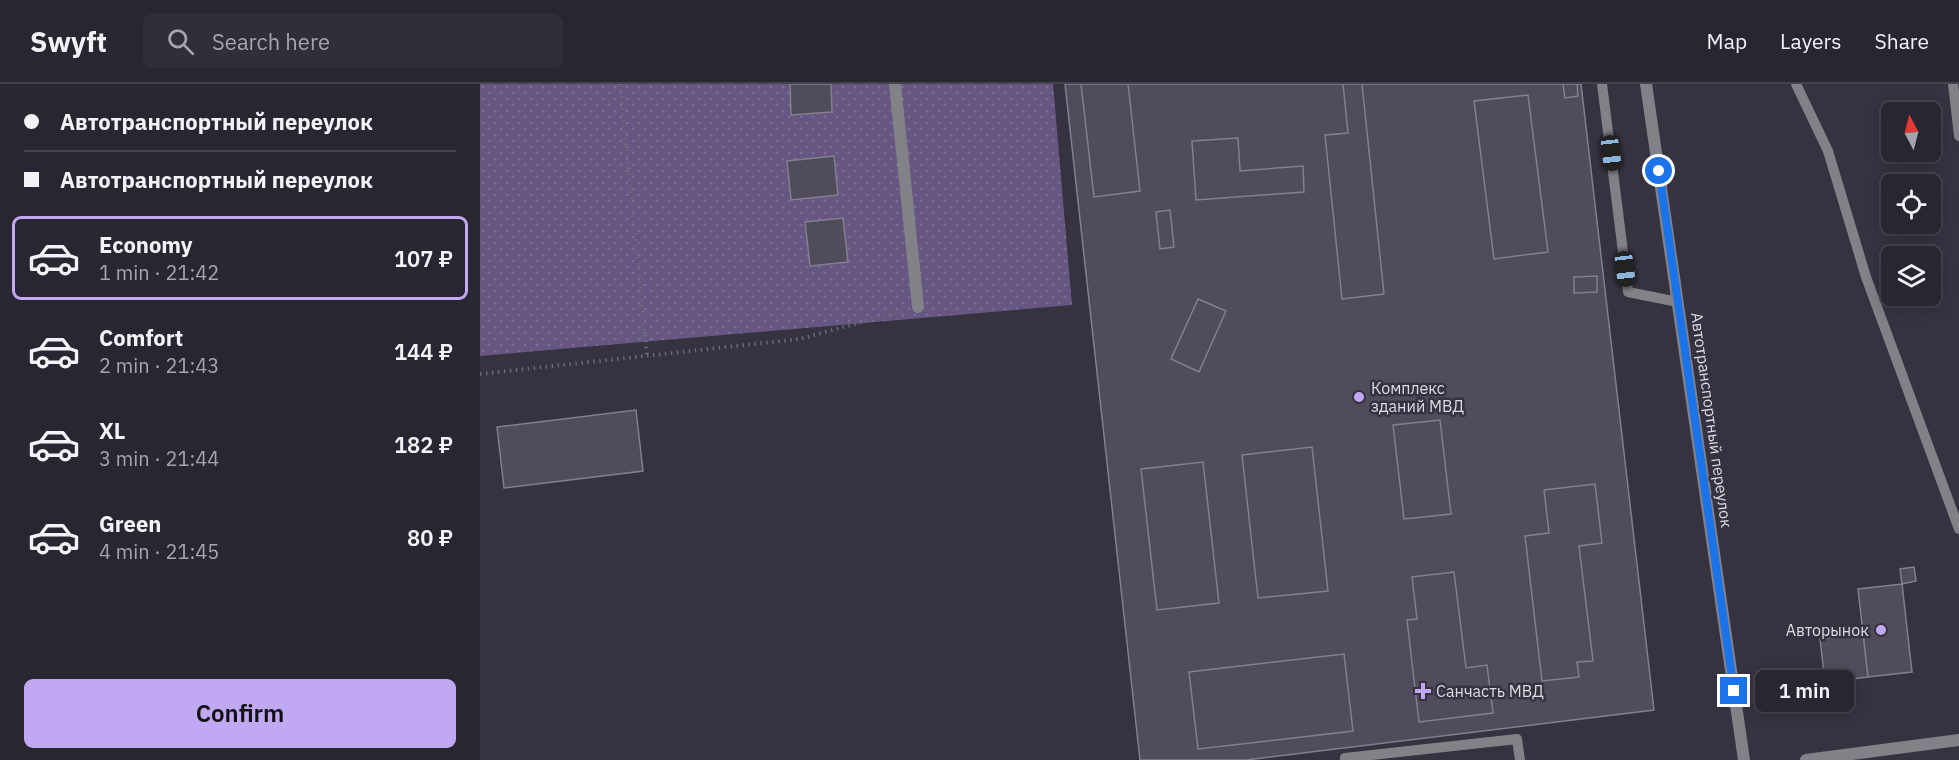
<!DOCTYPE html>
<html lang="en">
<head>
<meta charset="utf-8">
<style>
	:root { --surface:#282630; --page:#302e38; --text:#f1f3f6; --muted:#a5a5ab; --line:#44434c; --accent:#c1a8f3 }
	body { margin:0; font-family:"IBM Plex Sans",sans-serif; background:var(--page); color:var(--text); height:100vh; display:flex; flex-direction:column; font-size:22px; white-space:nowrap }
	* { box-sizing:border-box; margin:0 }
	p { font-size:20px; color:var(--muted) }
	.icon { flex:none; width:33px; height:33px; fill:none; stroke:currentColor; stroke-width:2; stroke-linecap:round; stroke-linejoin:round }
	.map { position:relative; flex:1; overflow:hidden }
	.side { display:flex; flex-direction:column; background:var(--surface); width:480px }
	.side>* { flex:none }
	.top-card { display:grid; align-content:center; height:132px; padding:0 24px; background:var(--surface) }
	.needle { width:39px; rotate:353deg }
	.controls { position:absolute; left:1401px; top:18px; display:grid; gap:12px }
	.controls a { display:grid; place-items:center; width:60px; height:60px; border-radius:9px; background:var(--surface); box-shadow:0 3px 15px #0003,0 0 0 2px var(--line); font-size:30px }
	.end { position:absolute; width:27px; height:27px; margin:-14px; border:8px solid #1a73e8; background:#fff; box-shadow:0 0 0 3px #fff }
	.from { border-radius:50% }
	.bubble { position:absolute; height:42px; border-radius:9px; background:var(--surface); box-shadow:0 3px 15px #0003,0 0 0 2px var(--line); font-size:20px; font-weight:600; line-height:42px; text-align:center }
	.car { position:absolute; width:18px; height:36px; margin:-18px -9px; border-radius:8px; box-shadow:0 0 4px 2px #0007; background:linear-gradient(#222 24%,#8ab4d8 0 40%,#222 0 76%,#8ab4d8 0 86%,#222 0) }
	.top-card b { display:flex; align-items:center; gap:21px; height:57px; font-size:22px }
	.top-card b+b { border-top:2px solid var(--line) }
	.top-card i { width:15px; height:15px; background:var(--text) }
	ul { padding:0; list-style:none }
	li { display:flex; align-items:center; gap:18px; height:84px; margin:0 12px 9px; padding:0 12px; border:3px solid transparent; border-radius:9px }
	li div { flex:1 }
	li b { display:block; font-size:22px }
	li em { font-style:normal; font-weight:600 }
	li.selected { border-color:var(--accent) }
	li>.icon { width:54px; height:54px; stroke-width:1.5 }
	.button { display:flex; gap:12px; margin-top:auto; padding:12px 24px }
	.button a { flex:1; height:69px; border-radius:9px; background:var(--accent); color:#111; font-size:24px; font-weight:600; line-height:69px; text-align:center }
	header { display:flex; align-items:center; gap:36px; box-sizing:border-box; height:84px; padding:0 30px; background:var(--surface); border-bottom:2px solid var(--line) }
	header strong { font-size:28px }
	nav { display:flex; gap:33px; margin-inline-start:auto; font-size:21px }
	.search { width:420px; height:54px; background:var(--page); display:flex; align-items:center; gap:15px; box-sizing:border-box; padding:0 21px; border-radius:9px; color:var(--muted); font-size:22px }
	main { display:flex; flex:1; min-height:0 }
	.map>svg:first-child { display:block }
	.grass { fill:url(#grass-dots) }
	.building { fill:#504c5b; stroke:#847f8f; stroke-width:1.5 }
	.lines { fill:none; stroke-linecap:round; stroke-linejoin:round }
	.path { stroke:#6c6874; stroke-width:4; stroke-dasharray:1.5 4.5; stroke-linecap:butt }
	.service { stroke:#838188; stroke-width:10 }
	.minor { stroke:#838188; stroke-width:12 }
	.tertiary { stroke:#838188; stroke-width:12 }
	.route { stroke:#1a73e8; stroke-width:8 }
	.poi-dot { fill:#c1a8f3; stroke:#363240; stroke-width:2 }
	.labels { text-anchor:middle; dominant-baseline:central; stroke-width:5; stroke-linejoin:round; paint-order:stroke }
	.poi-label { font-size:16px; fill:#dedbe4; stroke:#363240; text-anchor:start }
	.street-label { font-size:16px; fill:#dedbe4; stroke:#363240 }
</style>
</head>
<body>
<header>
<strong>Swyft</strong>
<div class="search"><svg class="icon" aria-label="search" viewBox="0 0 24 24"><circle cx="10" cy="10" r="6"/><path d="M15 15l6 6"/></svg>Search here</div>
<nav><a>Map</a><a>Layers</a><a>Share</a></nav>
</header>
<main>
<section class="side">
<div class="top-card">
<b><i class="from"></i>Автотранспортный переулок</b>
<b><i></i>Автотранспортный переулок</b>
</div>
<ul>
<li class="selected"><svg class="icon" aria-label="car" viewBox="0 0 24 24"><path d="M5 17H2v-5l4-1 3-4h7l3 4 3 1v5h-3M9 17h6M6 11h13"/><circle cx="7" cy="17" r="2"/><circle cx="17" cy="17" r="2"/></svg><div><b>Economy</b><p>1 min · 21:42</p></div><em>107 ₽</em></li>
<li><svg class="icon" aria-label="car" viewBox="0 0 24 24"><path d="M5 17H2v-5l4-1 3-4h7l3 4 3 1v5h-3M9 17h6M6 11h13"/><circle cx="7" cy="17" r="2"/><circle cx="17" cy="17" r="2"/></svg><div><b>Comfort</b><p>2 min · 21:43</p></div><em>144 ₽</em></li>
<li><svg class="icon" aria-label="car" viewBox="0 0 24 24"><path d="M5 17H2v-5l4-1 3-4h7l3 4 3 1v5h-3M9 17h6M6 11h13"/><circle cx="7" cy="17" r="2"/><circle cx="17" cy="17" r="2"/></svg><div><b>XL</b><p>3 min · 21:44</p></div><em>182 ₽</em></li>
<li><svg class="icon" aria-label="car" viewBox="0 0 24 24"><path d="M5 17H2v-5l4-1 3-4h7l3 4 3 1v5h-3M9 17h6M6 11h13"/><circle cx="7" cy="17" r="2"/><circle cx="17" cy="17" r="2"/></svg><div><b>Green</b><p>4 min · 21:45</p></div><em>80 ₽</em></li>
</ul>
<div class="button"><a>Confirm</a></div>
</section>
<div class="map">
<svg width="1479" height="676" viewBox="0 0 1479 676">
	<defs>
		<pattern id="grass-dots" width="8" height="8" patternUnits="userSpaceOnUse" patternTransform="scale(1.5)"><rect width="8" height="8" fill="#655682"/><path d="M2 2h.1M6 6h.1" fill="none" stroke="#7b6e94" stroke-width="1.8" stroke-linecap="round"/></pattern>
	</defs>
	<rect width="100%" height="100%" fill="#363240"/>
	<path class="grass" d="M0,0H573L592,221L0,272Z"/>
	<path class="building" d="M310,0H351L352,28L311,31Z
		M585,0H1101L1174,626L766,676H660Z
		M601,0H648L660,107L614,113Z
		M863,0H882L904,210L862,215L845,51L868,49Z
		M1083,0H1097L1098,12L1085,14Z
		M1048,11L1068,168L1014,175L994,17Z
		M758,54L760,87L823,82L824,108L716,116L712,57Z
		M354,72L358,111L311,116L307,77Z
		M690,126L694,163L680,165L676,128Z
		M363,134L368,178L330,182L325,138Z
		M1117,192V208L1094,209V193Z
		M718,215L746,227L719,288L691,275Z
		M156,326L163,387L24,404L17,343Z
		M960,336L971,430L924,435L913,341Z
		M832,363L848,507L778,514L762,371Z
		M723,378L739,519L677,526L661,385Z
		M1115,400L1122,459L1099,462L1113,577L1097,578L1099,593L1062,597L1045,452L1069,449L1064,406Z
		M1434,483L1436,497L1422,500L1420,485Z
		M974,488L986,584L1007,581L1013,629L939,638L927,536L937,535L932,493Z
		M1422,500L1432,588L1388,593L1378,505Z
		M1383,550L1388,593L1345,598L1340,555Z
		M864,570L873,647L718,665L709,588Z"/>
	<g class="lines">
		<path class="path" d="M140,0L167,270
			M0,290L320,255L422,227"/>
		<path class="service" d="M1122,0L1148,208L1198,218
			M1316,0L1348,67L1386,193L1479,445
			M1473,0L1479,52
			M865,676V674L1037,655L1040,676"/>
		<path class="minor" d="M415,0L438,223
			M1166,0L1264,676"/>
		<path class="tertiary" d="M1326,676L1479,656"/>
	</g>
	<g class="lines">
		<path class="route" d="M1179,87L1254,607"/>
	</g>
	<g class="poi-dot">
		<circle cx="879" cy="313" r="6"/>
		<circle cx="1401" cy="546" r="6"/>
		<path d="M940 598h6v6h6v6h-6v6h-6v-6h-6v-6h6z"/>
	</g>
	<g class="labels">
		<g class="poi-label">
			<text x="891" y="304">Комплекс<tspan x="891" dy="18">зданий МВД</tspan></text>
			<text x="1389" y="546" text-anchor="end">Авторынок</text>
			<text x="956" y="607">Санчасть МВД</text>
		</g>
		<g class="street-label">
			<text transform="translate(1232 336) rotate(82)">Автотранспортный переулок</text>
		</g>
	</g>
</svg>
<div class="controls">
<a><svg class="needle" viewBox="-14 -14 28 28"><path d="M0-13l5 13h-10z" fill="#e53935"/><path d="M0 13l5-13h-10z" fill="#a5a5ab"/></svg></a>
<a><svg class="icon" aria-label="locate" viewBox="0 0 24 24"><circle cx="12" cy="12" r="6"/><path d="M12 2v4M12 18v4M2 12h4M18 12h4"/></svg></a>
<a><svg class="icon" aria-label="layers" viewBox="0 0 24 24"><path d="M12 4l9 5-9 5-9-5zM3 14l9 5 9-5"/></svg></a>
</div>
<i class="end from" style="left:1179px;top:87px"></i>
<i class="end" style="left:1254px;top:607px"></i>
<div class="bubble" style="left:1275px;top:586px;width:99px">1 min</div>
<i class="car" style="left:1131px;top:69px;rotate:173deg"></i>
<i class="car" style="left:1145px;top:185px;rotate:173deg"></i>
</div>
</main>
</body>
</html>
